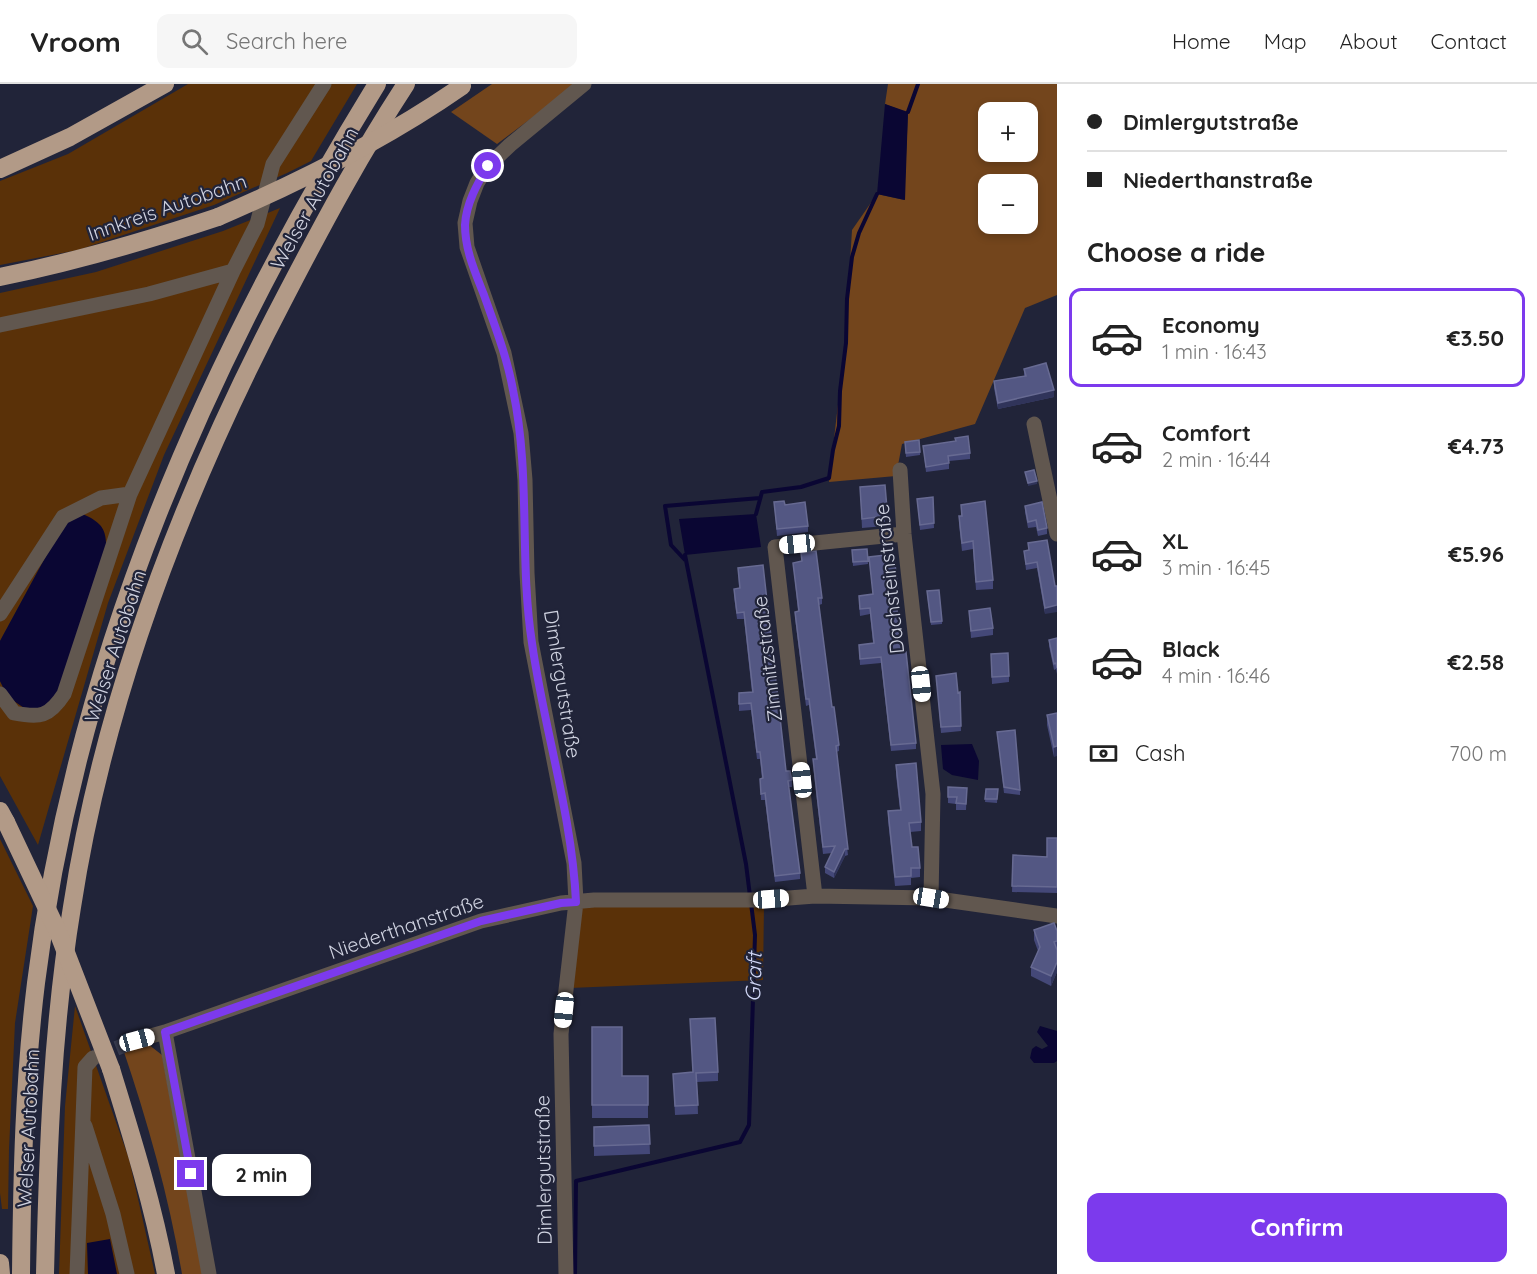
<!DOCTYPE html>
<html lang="en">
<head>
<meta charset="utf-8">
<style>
	:root { --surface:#fff; --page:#f6f6f6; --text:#222; --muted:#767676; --line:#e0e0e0; --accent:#7c3aed }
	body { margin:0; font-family:Quicksand,sans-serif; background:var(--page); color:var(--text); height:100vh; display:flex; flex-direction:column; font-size:22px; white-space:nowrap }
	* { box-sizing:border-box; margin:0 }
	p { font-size:20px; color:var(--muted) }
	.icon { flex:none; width:33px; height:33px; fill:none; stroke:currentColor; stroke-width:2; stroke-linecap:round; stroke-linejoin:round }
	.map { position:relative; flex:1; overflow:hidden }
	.details { display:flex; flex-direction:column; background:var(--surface); width:480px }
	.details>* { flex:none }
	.hud { display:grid; align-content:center; height:132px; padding:0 30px; background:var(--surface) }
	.controls { position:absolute; left:978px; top:18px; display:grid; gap:12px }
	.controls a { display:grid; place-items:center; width:60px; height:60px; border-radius:12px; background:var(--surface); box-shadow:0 3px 9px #0003; font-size:30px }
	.end { position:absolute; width:27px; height:27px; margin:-14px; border:8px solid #7c3aed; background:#fff; box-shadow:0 0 0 3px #fff }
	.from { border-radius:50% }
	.bubble { position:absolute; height:42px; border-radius:12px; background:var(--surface); box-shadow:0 3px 9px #0003; font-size:20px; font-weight:800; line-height:42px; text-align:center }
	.car { position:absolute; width:18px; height:36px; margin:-18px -9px; border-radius:8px; box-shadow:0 0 4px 2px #0007; background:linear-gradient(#fff 24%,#345 0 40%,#fff 0 76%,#345 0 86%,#fff 0) }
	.hud b { display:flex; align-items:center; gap:21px; height:57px; font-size:22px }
	.hud b+b { border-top:2px solid var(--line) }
	.hud i { width:15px; height:15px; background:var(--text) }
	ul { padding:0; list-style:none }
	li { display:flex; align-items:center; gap:18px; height:99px; margin:0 12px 9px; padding:0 18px; border:3px solid transparent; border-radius:12px }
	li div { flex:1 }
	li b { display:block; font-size:22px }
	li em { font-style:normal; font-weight:800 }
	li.active { border-color:var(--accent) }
	li>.icon { width:54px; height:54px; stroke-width:1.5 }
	h2 { padding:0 30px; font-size:27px; line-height:72px }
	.pay { display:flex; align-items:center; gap:15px; height:66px; padding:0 30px; font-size:22px }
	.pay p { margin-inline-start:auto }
	.button { display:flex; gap:12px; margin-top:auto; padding:12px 30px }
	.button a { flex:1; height:69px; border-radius:12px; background:var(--accent); color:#fff; font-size:24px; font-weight:800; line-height:69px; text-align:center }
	header { display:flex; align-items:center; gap:36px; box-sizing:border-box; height:84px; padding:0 30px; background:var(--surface); border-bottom:2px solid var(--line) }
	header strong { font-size:28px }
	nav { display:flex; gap:33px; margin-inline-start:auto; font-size:21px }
	.search { width:420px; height:54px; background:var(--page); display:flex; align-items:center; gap:15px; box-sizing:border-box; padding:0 21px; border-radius:12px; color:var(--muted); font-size:22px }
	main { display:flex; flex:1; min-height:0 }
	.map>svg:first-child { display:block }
	.green { fill:#5a3108 }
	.forest { fill:#73451c; fill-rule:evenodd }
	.water { fill:#0a0633 }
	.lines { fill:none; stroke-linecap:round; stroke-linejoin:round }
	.stream { stroke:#0a0633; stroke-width:4 }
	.minor-tunnel { stroke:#3b3e52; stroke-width:15; stroke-dasharray:15 8; stroke-linecap:butt }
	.minor { stroke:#61574f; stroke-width:15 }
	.highway { stroke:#b29a87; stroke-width:18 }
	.highway-bridge { stroke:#b29a87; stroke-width:18 }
	.wall { fill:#444878 }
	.shaded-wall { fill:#30345a }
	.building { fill:#535783; stroke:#676a92; stroke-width:1.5 }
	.route { stroke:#7c3aed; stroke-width:8 }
	.labels { text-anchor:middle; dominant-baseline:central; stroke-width:4.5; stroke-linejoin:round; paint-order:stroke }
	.street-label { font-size:20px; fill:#cfd2e0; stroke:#212439 }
	.water-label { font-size:21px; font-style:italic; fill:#d2d8f8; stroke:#212439 }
</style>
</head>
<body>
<header>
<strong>Vroom</strong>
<div class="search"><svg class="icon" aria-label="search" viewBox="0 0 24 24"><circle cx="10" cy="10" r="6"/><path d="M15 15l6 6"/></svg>Search here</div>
<nav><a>Home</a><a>Map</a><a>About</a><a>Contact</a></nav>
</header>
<main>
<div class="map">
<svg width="1057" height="1190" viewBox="0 0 1057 1190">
	<rect width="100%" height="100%" fill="#212439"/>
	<path class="green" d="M188,0H357L311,77L287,89L214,121L78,166L0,181V97L68,70Z
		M280,124L164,371L108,519L38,761L0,692V597L8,613L51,463L0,557V209L96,188L223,147Z
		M0,755L33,822L15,939L9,1065L8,1125H2L0,1109Z
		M764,820L763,896L570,904L582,822Z
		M75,922L129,1075L155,1190H59L65,1022Z"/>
	<path class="forest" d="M492,0H577L497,60L451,28Z
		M888,0H1057V211L1025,224L975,340L902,360L896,392L829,398L845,260L852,146L877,110L904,116L908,29L885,20ZM988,28H1028V68H988ZM988,100H1028V140H988Z
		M144,957L162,971L203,1190H182C169,1113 148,1039 123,965Z"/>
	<path class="water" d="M885,20L908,28L905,116L877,110Z
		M83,430C100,438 107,444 106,464L59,608L46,623L27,626L8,613L0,597V557L51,463L66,439Z
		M756,430L761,463L685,471L679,435Z
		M972,660L979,677L978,696L952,691L943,685L941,661Z
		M1040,942L1057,947V977L1054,979H1034L1030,974L1032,965L1036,962L1042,965L1048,962L1037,948Z
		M110,1155L117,1190H88L87,1159Z"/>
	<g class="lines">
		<path class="stream" d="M908,28L918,0
			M756,430L762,408L801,403L829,394L833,366L839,342L840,307L846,259L847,215L852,173L859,149L877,110
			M685,471L746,780L750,812
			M685,476L671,461L665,422L760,414
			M575,1190L576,1097L740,1058L749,1041L755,851L751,819"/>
		<path class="minor-tunnel" d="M95,973L137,956"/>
		<path class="minor" d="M0,241L149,210L233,187
			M1034,340L1057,450
			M900,386L904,450L933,710L931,814
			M0,530L63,433L101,414L130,410
			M0,610L14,629C40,634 49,633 64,610L130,410L233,187L257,140L273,80L324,0
			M815,812L775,463L904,450
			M137,956L165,948
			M85,1042L113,1130L127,1190
			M77,1190L85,983L93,974
			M209,1190L165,948L481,837L561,819L594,816H763L815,812L931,814L1057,832
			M566,1190L561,950L576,818L574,779L531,558L527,489L525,396L521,349L504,269L467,163L465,139L470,117L477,99L488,82L510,61L584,0"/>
		<path class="highway" d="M0,85L70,53L165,0
			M0,193C74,178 146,157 218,133
			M0,727L6,738
			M111,985C132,1053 153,1120 166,1190
			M0,1179L1,1190
			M21,1190C22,1091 24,997 36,899C76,573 206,278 377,0
			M45,1190C48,1067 52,945 72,823C105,608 186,401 287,209C324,138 362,67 406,0"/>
		<path class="highway-bridge" d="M218,133C304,96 386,55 462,2
			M6,738L58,848L111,985"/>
	</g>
	<path class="wall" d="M1024,285L1054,313L998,325L994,304V297L1024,292Z
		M905,361L920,368V371L906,373Z
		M923,362L970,369V375L949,377V385L926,388Z
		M860,403L887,425V435H885V442L862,444Z
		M933,413L934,444L920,446L917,415Z
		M774,418L785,421L808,442V448L777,452Z
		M961,421L993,496V505L976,506L973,465L962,467L959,440V432H961Z
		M1025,422L1047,444V450L1038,452L1036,443L1028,444L1025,428Z
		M1047,456L1045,530L1037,484L1026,486L1024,467H1028V459Z
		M867,465L868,480L853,482L852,466Z
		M801,469L822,514V520L819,521L832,623L839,661V667L836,668L848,771L845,772L834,794L825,789V783L832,769L823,770L813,681V675H816L809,621L806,622L795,534V528L798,527L793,479L802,477Z
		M869,473L898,509V515H896L902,568L916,659V665L891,667L881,579L860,581L859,561L873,559L870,530L860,532L859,518V512L873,510Z
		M738,484L786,687L792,696V703H789L800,789V795L775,798L765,716H761L760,695H762L760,675H757L751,626L739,627V609L752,608L744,535H737L734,512V505L739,504Z
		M927,510L942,537V540L931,541Z
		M969,527L993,544V551L971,554Z
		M1057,554V590L1056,585L1054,586L1049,562V556Z
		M991,577L1009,592V598L992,600Z
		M936,592L958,609L960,608L961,647L941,649Z
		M1057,629L1054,673L1047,641V631Z
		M997,648L1020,706V711L1004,709Z
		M896,681L921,738V747L910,748L912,763L920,784V793L911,794V801L895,802L888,736V727L900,726L896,691Z
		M948,703L967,704L966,726H956V720L948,719Z
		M986,705H998L997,719L985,718Z
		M1057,754V809L1012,808L1013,771L1047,773Z
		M1034,846L1057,847V888L1051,902L1031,892V883L1038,867L1034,856Z
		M592,943L622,992H648V1034H592Z
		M692,988H718V997L697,998L698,1030L675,1031L673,990Z
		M649,1041L650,1070L594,1072V1043Z"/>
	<path class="shaded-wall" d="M1054,306V313L998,325V319Z
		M1037,397V400L1028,402V399Z
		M1057,521V528L1045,530V524Z
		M1057,662V672L1054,673V663Z
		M845,765V772L834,794V788Z
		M1057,878V888L1051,902V892Z"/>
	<path class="building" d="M1046,279L1054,306L998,319L994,297L1026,292L1024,285Z
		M968,352L970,369L948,372L949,379L926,383L923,362L956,357L955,354Z
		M919,356L920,368L906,369L905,358Z
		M1034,386L1037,397L1028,399L1025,388Z
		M885,401L887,425H884L885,432L862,435L860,403Z
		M933,413L934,439L920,441L917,415Z
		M784,417L785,421L805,418L808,442L777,445L774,418Z
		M985,417L993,496L976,498L973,457L962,459L959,432H962L961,421Z
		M1042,418L1047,444L1038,446L1036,436L1028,438L1025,422Z
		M1047,456L1055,502H1057V521L1045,524L1037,478L1026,480L1024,467L1029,466L1028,459Z
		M867,465L868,477L853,478L852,466Z
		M816,467L822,514H818L832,623H834L839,661L836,662L848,765H845L834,788L825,783L835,762L823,763L813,675H817L809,615H806L795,528L799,527L793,479L802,477L801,469Z
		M894,470L898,509H895L902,568H906L916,659L891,661L881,573L860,575L859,561L874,559L870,524L860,525L859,512L873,510L869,473Z
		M763,481L786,687H790L792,696L788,697L800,789L775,792L765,709L761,710L760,695L763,694L760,668H757L751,619L739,620V609L753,608L744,528L737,529L734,505L740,504L738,484Z
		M939,506L942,537L931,538L927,507Z
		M990,524L993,544L971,547L969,527Z
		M1057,554V584L1056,579L1054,580L1049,556Z
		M1008,569L1009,592L992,593L991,570Z
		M956,589L958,609L960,608L961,642L941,643L936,592Z
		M1057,629V662L1054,663L1047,631Z
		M1015,646L1020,706L1004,703L997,648Z
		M916,679L921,738L909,739L912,763H918L920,784H911V792L895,793L888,727L901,726L896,681Z
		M948,703L967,704L966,720L956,719L957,713H948Z
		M986,705H998L997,715H985Z
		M1047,754H1057V803L1012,802L1013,771L1047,773Z
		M1054,839L1057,847V857L1054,858L1057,866V878L1051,892L1031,883L1040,863L1034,846Z
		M715,934L718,988L696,989L698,1021L675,1022L673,990L693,988L690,935Z
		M592,943H622V992H648V1021H592Z
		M649,1041L650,1060L594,1062V1043Z"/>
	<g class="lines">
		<path class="route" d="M191,1090L165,948L481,837L561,819L576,818C572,730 544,645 532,559C519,475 531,391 513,306C507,273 495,242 484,211C475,188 465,166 465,141C466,120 477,100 488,82"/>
	</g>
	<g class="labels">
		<g class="street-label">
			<text transform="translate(314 114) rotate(-61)">Welser Autobahn</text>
			<text transform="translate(167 123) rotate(-19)">Innkreis Autobahn</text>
			<text transform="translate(889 495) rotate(-96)">Dachsteinstraße</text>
			<text transform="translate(115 562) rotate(-72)">Welser Autobahn</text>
			<text transform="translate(767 575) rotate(-97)">Zimnitzstraße</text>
			<text transform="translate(563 600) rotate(81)">Dimlergutstraße</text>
			<text transform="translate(406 842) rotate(-19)">Niederthanstraße</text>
			<text transform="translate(28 1044) rotate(-87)">Welser Autobahn</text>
			<text transform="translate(543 1086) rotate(-91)">Dimlergutstraße</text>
		</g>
		<g class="water-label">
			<text transform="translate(753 893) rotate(-88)">Graft</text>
		</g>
	</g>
</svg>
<div class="controls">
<a>+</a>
<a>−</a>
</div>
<i class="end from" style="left:488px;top:82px"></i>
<i class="end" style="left:191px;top:1090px"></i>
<div class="bubble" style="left:212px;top:1070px;width:99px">2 min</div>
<i class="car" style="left:797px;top:460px;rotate:264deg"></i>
<i class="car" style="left:921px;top:600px;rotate:174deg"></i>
<i class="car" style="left:802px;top:696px;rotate:354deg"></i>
<i class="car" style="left:931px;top:814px;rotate:99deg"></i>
<i class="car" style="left:771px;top:815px;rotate:86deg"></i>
<i class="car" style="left:564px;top:926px;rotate:186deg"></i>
<i class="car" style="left:137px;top:956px;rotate:75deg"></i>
</div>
<section class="details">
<div class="hud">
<b><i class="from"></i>Dimlergutstraße</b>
<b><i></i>Niederthanstraße</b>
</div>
<h2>Choose a ride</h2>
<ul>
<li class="active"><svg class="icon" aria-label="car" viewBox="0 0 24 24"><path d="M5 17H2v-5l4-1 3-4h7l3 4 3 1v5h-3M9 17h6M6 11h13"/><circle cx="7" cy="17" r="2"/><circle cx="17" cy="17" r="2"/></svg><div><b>Economy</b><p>1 min · 16:43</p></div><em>€3.50</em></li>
<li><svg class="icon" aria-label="car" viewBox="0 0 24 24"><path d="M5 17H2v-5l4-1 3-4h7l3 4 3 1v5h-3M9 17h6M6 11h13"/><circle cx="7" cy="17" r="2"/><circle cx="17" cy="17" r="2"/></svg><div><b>Comfort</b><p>2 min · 16:44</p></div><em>€4.73</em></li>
<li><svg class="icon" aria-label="car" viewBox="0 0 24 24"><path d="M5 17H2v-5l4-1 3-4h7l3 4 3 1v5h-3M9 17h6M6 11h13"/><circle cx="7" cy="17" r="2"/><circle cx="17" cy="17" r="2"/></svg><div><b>XL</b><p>3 min · 16:45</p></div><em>€5.96</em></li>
<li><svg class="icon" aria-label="car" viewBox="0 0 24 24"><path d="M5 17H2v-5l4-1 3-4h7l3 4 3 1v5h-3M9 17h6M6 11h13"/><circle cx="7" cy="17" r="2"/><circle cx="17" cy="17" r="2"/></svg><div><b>Black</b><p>4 min · 16:46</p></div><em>€2.58</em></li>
</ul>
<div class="pay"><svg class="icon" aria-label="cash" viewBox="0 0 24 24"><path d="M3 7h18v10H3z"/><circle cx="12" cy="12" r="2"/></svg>Cash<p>700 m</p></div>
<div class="button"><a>Confirm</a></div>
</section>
</main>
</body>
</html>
